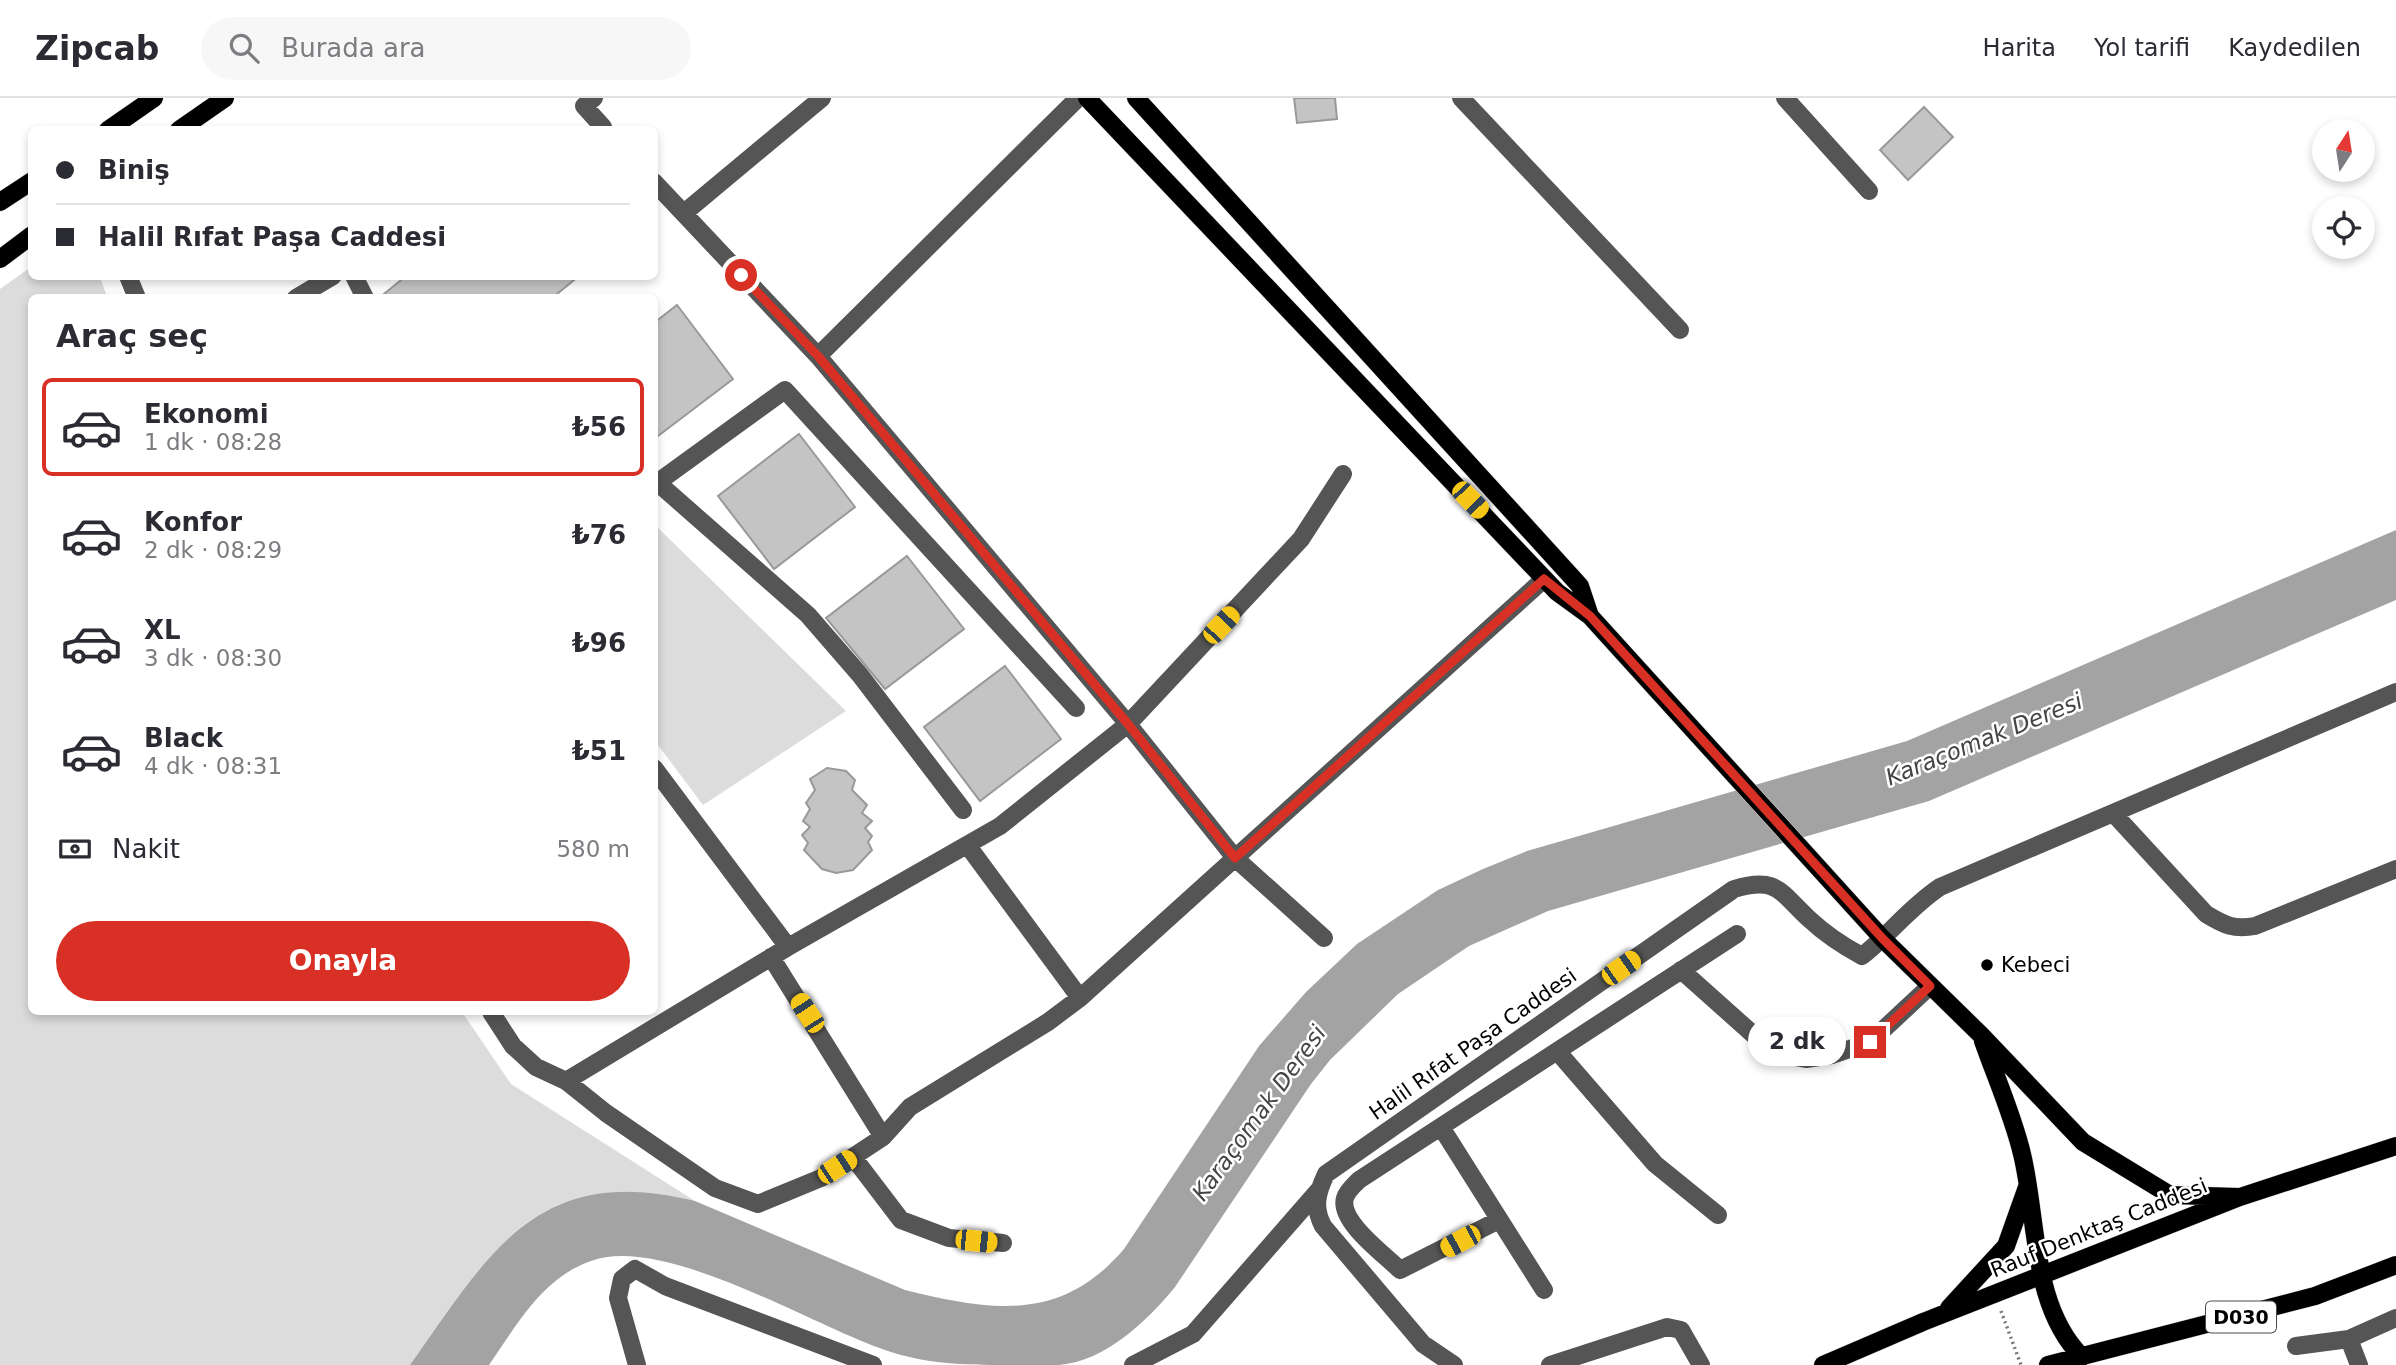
<!DOCTYPE html>
<html lang="tr">
<head>
<meta charset="utf-8">
<style>
	:root { --surface:#fff; --page:#f7f7f7; --text:#2b2b33; --muted:#7c7c81; --line:#e1e1e2; --accent:#d93025 }
	body { margin:0; font-family:"DejaVu Sans",sans-serif; background:var(--page); color:var(--text); height:100vh; display:flex; flex-direction:column; font-size:26px; white-space:nowrap }
	* { box-sizing:border-box; margin:0 }
	p { font-size:23px; color:var(--muted) }
	.icon { flex:none; width:38px; height:38px; fill:none; stroke:currentColor; stroke-width:2; stroke-linecap:round; stroke-linejoin:round }
	.map { position:relative; flex:1; overflow:hidden }
	.side { position:absolute; left:28px; top:196px; width:630px; height:721px; display:flex; flex-direction:column; background:var(--surface); border-radius:10px; box-shadow:0 4px 10px #0003 }
	.side>* { flex:none }
	.top-card { position:absolute; left:28px; top:28px; width:630px; height:154px; border-radius:10px; box-shadow:0 4px 10px #0003; display:grid; align-content:center; height:154px; padding:0 28px; background:var(--surface) }
	.needle { width:46px; rotate:12deg }
	.fabs { position:absolute; left:2312px; top:21px; display:grid; gap:14px }
	.fabs a { display:grid; place-items:center; width:63px; height:63px; border-radius:50%; background:var(--surface); box-shadow:0 4px 10px #0003; font-size:35px }
	.end { position:absolute; width:32px; height:32px; margin:-16px; border:9px solid #d93025; background:#fff; box-shadow:0 0 0 4px #fff }
	.from { border-radius:50% }
	.bubble { position:absolute; height:49px; border-radius:24px; background:var(--surface); box-shadow:0 4px 10px #0003; font-size:23px; font-weight:600; line-height:49px; text-align:center }
	.car { position:absolute; width:21px; height:42px; margin:-21px -10px; border-radius:9px; box-shadow:0 0 5px 2px #0007; background:linear-gradient(#f5c518 24%,#345 0 40%,#f5c518 0 76%,#345 0 86%,#f5c518 0) }
	.top-card b { display:flex; align-items:center; gap:24px; height:66px; font-size:26px }
	.top-card b+b { border-top:2px solid var(--line) }
	.top-card i { width:18px; height:18px; background:var(--text) }
	ul { padding:0; list-style:none }
	li { display:flex; align-items:center; gap:21px; height:98px; margin:0 14px 10px; padding:0 14px; border:4px solid transparent; border-radius:10px }
	li div { flex:1 }
	li b { display:block; font-size:26px }
	li em { font-style:normal; font-weight:600 }
	li.selected { border-color:var(--accent) }
	li>.icon { width:63px; height:63px; stroke-width:1.5 }
	h2 { padding:0 28px; font-size:32px; line-height:84px }
	.pay { display:flex; align-items:center; gap:18px; height:77px; padding:0 28px; font-size:26px }
	.pay p { margin-inline-start:auto }
	.action { display:flex; gap:14px; margin-top:auto; padding:14px 28px }
	.action a { flex:1; height:80px; border-radius:42px; background:var(--accent); color:#fff; font-size:28px; font-weight:600; line-height:80px; text-align:center }
	header { display:flex; align-items:center; gap:42px; box-sizing:border-box; height:98px; padding:0 35px; background:var(--surface); border-bottom:2px solid var(--line) }
	header strong { font-size:33px }
	nav { display:flex; gap:38px; margin-inline-start:auto; font-size:24px }
	.search { width:490px; height:63px; background:var(--page); display:flex; align-items:center; gap:18px; box-sizing:border-box; padding:0 24px; border-radius:38px; color:var(--muted); font-size:26px }
	.map>svg:first-child { display:block }
	.green { fill:#dcdcdc }
	.water { fill:#a3a3a3 }
	.building { fill:#c4c4c4; stroke:#999; stroke-width:2 }
	.lines { fill:none; stroke-linecap:round; stroke-linejoin:round }
	.major-casing { stroke:#dbdbdb; stroke-width:19 }
	.path { stroke:#777; stroke-width:3.5; stroke-dasharray:2 3.5; stroke-linecap:butt }
	.minor { stroke:#555; stroke-width:18 }
	.major { stroke:#000; stroke-width:18 }
	.route { stroke:#d93025; stroke-width:9 }
	.poi-dot { fill:#000; stroke:#fff; stroke-width:2.5 }
	.labels { text-anchor:middle; dominant-baseline:central; stroke-width:5; stroke-linejoin:round; paint-order:stroke }
	.shield { fill:#fff; stroke:#4c4c4c; stroke-width:2 }
	.shield-label { font-size:19px; font-weight:bold; fill:#000 }
	.poi-label { font-size:21px; fill:#000; stroke:#fff; text-anchor:start }
	.street-label { font-size:21px; fill:#000; stroke:#fff }
	.water-label { font-size:23px; font-style:italic; fill:#444; stroke:#fff }
</style>
</head>
<body>
<header>
<strong>Zipcab</strong>
<div class="search"><svg class="icon" aria-label="search" viewBox="0 0 24 24"><circle cx="10" cy="10" r="6"/><path d="M15 15l6 6"/></svg>Burada ara</div>
<nav><a>Harita</a><a>Yol tarifi</a><a>Kaydedilen</a></nav>
</header>
<div class="map">
<svg width="2396" height="1267" viewBox="0 0 2396 1267">
	<rect width="100%" height="100%" fill="#fff"/>
	<path class="green" d="M31,169L32,178L100,179L107,199L32,200V914H462L511,986L695,1103C536,1064 490,1154 410,1267H0V191Z
		M655,427L846,613L703,707L655,643Z"/>
	<path class="water" d="M2396,432V502L1929,703L1548,813L1469,848L1398,896L1330,962L1311,986L1175,1189C1147,1223 1106,1263 1059,1267C1041,1267 1023,1267 1006,1267C964,1267 925,1266 885,1252C811,1227 664,1136 591,1163C542,1180 517,1227 489,1267H410C490,1154 537,1064 695,1103L905,1192C991,1213 1061,1225 1124,1151L1259,948L1306,894L1357,846L1438,792L1483,771L1527,753L1907,643Z"/>
	<path class="building" d="M1294,0H1335L1337,21L1297,25Z
		M1924,9L1953,39L1908,82L1880,52Z
		M406,178H579L552,200H379Z
		M677,207L733,281L654,341V225Z
		M799,336L855,409L774,471L718,398Z
		M907,458L964,531L885,591L826,520Z
		M1005,568L1061,641L980,703L924,629Z
		M827,670L846,673L855,682L852,692L867,707L862,715L872,723L865,730L872,738L868,744L872,752L853,772L836,775L822,771L804,752L808,745L802,737L810,729L803,723L810,711L806,705L815,692L810,681Z"/>
	<g class="lines">
		<defs>
			<path id="major" d="M1087,0L1557,494L1590,518L1883,841L1981,937L2083,1044L2170,1097L2240,1099
				M1136,0L1580,488L1590,518
				M108,32L154,0
				M179,32L225,0
				M0,104L32,83
				M0,161L32,137
				M1983,943C1996,980 2013,1018 2022,1056C2038,1122 2031,1208 2082,1259
				M1949,1210L2006,1148L2027,1089
				M1823,1267L1923,1224L2240,1099L2396,1048
				M2048,1267L2315,1198L2396,1167"/>
		</defs>
		<use href="#major" class="major-casing"/>
		<path class="path" d="M2001,1213L2021,1267"/>
		<path class="minor" d="M594,0L584,8L603,29
			M1461,0L1680,232
			M1785,0L1869,93
			M654,84L818,258L1078,0
			M684,115L822,0
			M128,178L137,200
			M354,178L365,200
			M296,200L333,178
			M818,258L1128,626L1235,760L1324,840
			M658,385L808,517L860,577L963,712
			M654,387L785,292L1076,610
			M654,670L788,849
			M2113,715L2206,816C2224,827 2234,832 2255,828L2396,771
			M968,748L1080,900
			M771,859L883,1039
			M1681,872L1774,955L1806,961L1832,957L1870,944L1930,888
			M491,914L513,948L536,969L566,983L606,1015L715,1090L758,1106L821,1080L883,1039L910,1009L1048,924L1080,900L1544,481
			M1557,953L1655,1066L1718,1117
			M566,983L788,849L1000,728L1128,626L1301,441L1343,376
			M1441,1029L1544,1192
			M853,1059L901,1122L949,1140L1003,1145
			M1499,1122L1400,1172C1384,1156 1338,1123 1345,1100C1347,1093 1354,1087 1359,1082L1737,836
			M2349,1241L2359,1267
			M2296,1248L2349,1241L2396,1220
			M637,1267L618,1200L622,1181L635,1171L665,1188L873,1267
			M1133,1267L1193,1236L1318,1093
			M1454,1267L1423,1246L1323,1128C1313,1109 1317,1095 1326,1076L1734,791C1777,778 1780,794 1808,820C1823,834 1843,848 1862,858C1890,836 1910,809 1940,789L2396,594
			M1550,1267L1667,1229L1681,1232L1701,1267"/>
		<use href="#major" class="major"/>
	</g>
	<g class="lines">
		<path class="route" d="M741,177L818,258L1128,626L1235,760L1544,481L1590,518L1883,841L1930,888L1870,944"/>
	</g>
	<circle class="poi-dot" cx="1987" cy="867" r="7"/>
	<g class="labels">
		<rect class="shield" x="2206" y="1203.5" width="70" height="31" rx="5"/>
		<g class="shield-label">
			<text x="2241" y="1219">D030</text>
		</g>
		<g class="poi-label">
			<text x="2001" y="867">Kebeci</text>
		</g>
		<g class="street-label">
			<text transform="translate(1473 946) rotate(-35)">Halil Rıfat Paşa Caddesi</text>
			<text transform="translate(2099 1130) rotate(-22)">Rauf Denktaş Caddesi</text>
		</g>
		<g class="water-label">
			<text transform="translate(1984 641) rotate(-22)">Karaçomak Deresi</text>
			<text transform="translate(1259 1015) rotate(-54)">Karaçomak Deresi</text>
		</g>
	</g>
</svg>
<div class="fabs">
<a><svg class="needle" viewBox="-14 -14 28 28"><path d="M0-13l5 13h-10z" fill="#e53935"/><path d="M0 13l5-13h-10z" fill="#7c7c81"/></svg></a>
<a><svg class="icon" aria-label="locate" viewBox="0 0 24 24"><circle cx="12" cy="12" r="6"/><path d="M12 2v4M12 18v4M2 12h4M18 12h4"/></svg></a>
</div>
<i class="end from" style="left:741px;top:177px"></i>
<i class="end" style="left:1870px;top:944px"></i>
<div class="bubble" style="left:1748px;top:919px;width:98px">2 dk</div>
<i class="car" style="left:1470px;top:402px;rotate:136deg"></i>
<i class="car" style="left:1221px;top:527px;rotate:43deg"></i>
<i class="car" style="left:1621px;top:870px;rotate:55deg"></i>
<i class="car" style="left:807px;top:915px;rotate:327deg"></i>
<i class="car" style="left:837px;top:1069px;rotate:57deg"></i>
<i class="car" style="left:976px;top:1143px;rotate:96deg"></i>
<i class="car" style="left:1460px;top:1143px;rotate:242deg"></i>
<div class="top-card">
<b><i class="from"></i>Biniş</b>
<b><i></i>Halil Rıfat Paşa Caddesi</b>
</div>
<section class="side">
<h2>Araç seç</h2>
<ul>
<li class="selected"><svg class="icon" aria-label="car" viewBox="0 0 24 24"><path d="M5 17H2v-5l4-1 3-4h7l3 4 3 1v5h-3M9 17h6M6 11h13"/><circle cx="7" cy="17" r="2"/><circle cx="17" cy="17" r="2"/></svg><div><b>Ekonomi</b><p>1 dk · 08:28</p></div><em>₺56</em></li>
<li><svg class="icon" aria-label="car" viewBox="0 0 24 24"><path d="M5 17H2v-5l4-1 3-4h7l3 4 3 1v5h-3M9 17h6M6 11h13"/><circle cx="7" cy="17" r="2"/><circle cx="17" cy="17" r="2"/></svg><div><b>Konfor</b><p>2 dk · 08:29</p></div><em>₺76</em></li>
<li><svg class="icon" aria-label="car" viewBox="0 0 24 24"><path d="M5 17H2v-5l4-1 3-4h7l3 4 3 1v5h-3M9 17h6M6 11h13"/><circle cx="7" cy="17" r="2"/><circle cx="17" cy="17" r="2"/></svg><div><b>XL</b><p>3 dk · 08:30</p></div><em>₺96</em></li>
<li><svg class="icon" aria-label="car" viewBox="0 0 24 24"><path d="M5 17H2v-5l4-1 3-4h7l3 4 3 1v5h-3M9 17h6M6 11h13"/><circle cx="7" cy="17" r="2"/><circle cx="17" cy="17" r="2"/></svg><div><b>Black</b><p>4 dk · 08:31</p></div><em>₺51</em></li>
</ul>
<div class="pay"><svg class="icon" aria-label="cash" viewBox="0 0 24 24"><path d="M3 7h18v10H3z"/><circle cx="12" cy="12" r="2"/></svg>Nakit<p>580 m</p></div>
<div class="action"><a>Onayla</a></div>
</section>
</div>
</body>
</html>
